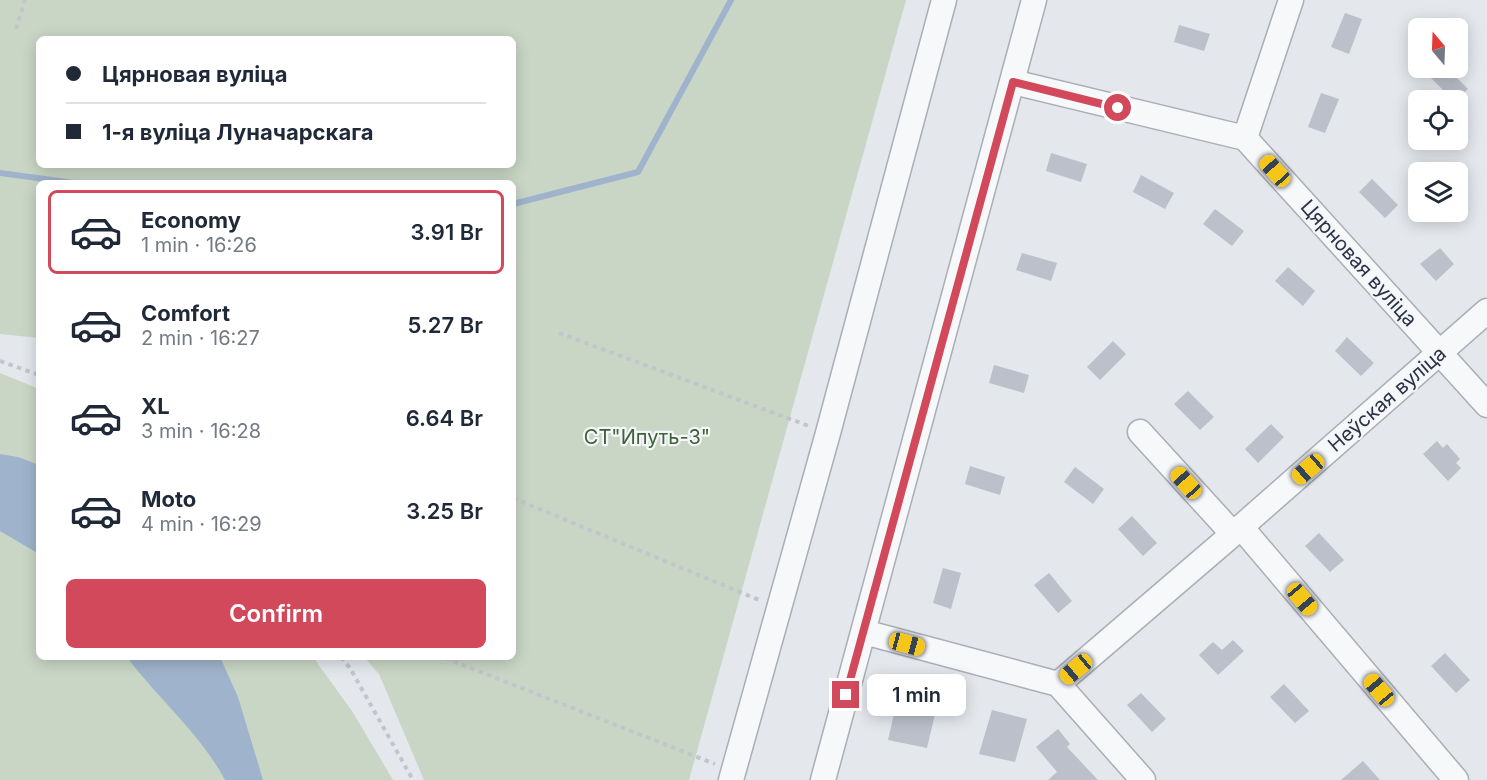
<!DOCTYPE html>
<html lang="en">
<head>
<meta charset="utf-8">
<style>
	:root { --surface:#fff; --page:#f6f6f7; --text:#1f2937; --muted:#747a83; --line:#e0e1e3; --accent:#d1495b }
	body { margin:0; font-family:Inter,sans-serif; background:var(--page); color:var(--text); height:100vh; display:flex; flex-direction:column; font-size:22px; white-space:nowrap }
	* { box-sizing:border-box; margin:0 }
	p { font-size:20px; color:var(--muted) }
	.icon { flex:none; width:33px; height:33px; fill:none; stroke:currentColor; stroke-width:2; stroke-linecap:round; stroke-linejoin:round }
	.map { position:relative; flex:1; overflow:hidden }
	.sheet { position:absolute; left:36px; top:180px; width:480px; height:480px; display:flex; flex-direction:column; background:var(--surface); border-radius:9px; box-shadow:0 3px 15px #0003 }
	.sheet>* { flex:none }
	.hud { position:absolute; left:36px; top:36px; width:480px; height:132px; border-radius:9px; box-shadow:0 3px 15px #0003; display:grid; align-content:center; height:132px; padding:0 30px; background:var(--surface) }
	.needle { width:39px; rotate:341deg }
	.buttons { position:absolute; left:1408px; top:18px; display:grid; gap:12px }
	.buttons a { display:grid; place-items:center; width:60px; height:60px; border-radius:9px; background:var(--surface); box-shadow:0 3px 15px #0003; font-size:30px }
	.end { position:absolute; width:27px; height:27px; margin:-14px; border:8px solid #d1495b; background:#fff; box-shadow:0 0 0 3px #fff }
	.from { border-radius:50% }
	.bubble { position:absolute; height:42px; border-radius:9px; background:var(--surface); box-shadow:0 3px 15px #0003; font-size:20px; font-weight:600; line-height:42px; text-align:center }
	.car { position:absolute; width:18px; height:36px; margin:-18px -9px; border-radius:8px; box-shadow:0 0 4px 2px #0007; background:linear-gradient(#f5c518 24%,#345 0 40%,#f5c518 0 76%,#345 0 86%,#f5c518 0) }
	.hud b { display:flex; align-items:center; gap:21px; height:57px; font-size:22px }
	.hud b+b { border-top:2px solid var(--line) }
	.hud i { width:15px; height:15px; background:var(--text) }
	ul { padding:10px 0 0; list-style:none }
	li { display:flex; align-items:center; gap:18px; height:84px; margin:0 12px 9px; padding:0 18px; border:3px solid transparent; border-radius:9px }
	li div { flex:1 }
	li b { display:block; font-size:22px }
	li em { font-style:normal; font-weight:600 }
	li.selected { border-color:var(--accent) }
	li>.icon { width:54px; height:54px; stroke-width:1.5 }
	.primary-button { display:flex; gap:12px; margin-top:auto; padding:12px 30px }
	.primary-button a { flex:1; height:69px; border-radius:9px; background:var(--accent); color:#fff; font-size:24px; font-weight:600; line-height:69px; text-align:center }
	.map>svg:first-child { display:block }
	.green { fill:#c9d6c5; fill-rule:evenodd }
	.water { fill:#9fb4cc }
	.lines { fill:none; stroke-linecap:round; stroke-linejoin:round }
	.stream { stroke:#9fb4cc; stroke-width:6 }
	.building { fill:#bbc0ca }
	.minor-casing { stroke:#a9aeb7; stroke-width:27 }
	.path { stroke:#c2c5cb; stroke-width:4; stroke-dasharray:4.5 4.5; stroke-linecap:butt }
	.minor { stroke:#f7f8fa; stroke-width:24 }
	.route { stroke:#d1495b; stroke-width:8 }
	.labels { text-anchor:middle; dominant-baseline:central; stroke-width:4.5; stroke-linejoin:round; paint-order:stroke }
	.street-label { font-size:20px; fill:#2b3445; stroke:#f4f6f9 }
	.park-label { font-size:20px; fill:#3f6138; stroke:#f4f6f9 }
</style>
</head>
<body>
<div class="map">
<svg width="1487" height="780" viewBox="0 0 1487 780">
	<rect width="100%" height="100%" fill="#e4e7ec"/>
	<path class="green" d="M0,0H906L689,780H424L379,674L364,657H513V183H39V338L0,334ZM39,39H513V165H39Z
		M0,373L39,389V657H313L352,711L393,780H0Z"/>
	<path class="water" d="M0,454L18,457L39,465V554L0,531Z
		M127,657H220L238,697L263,780H225C200,733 158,699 127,657Z"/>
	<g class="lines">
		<path class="stream" d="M0,173L74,183
			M513,204L638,172L731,0"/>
	</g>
	<path class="building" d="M1345,13L1362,19L1349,54L1331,47Z
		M1179,25L1210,34L1204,51L1174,42Z
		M1437,68H1447L1468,89L1456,100H1453L1429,76Z
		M1321,93L1339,99L1325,133L1308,127Z
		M1051,153L1087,164L1081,182L1046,171Z
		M1141,175L1174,193L1165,209L1133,192Z
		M1372,179L1398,205L1385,218L1359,192Z
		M1215,209L1244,231L1232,246L1203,224Z
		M1440,248L1454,264L1436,281L1420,264Z
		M1022,253L1057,263L1051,281L1016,270Z
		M1288,267L1315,291L1303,306L1275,281Z
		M1347,337L1374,363L1361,376L1335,351Z
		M1113,341L1126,354L1100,380L1087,367Z
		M994,365L1029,375L1024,393L989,383Z
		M1188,391L1214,417L1200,430L1174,404Z
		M1271,424L1284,437L1258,463L1245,449Z
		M1437,441L1443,448L1447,444L1460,459L1456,463L1461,468L1448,481L1423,454Z
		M970,466L1005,477L1000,495L965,484Z
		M1075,467L1104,489L1093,504L1064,482Z
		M1132,516L1157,543L1143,556L1118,529Z
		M1319,533L1344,560L1330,572L1305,546Z
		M943,568L961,573L951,609L933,603Z
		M1049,573L1072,601L1058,613L1034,585Z
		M1233,640L1244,651L1218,675L1199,655L1213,642L1222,650Z
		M1445,653L1470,680L1456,693L1431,666Z
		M1284,684L1309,711L1295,723L1270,697Z
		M900,688L939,697L927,748L888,740Z
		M1141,693L1166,719L1152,732L1127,705Z
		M992,710L1027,719L1015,762L979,754Z
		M1058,729L1070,744L1067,747L1098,780H1048L1057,772L1036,747Z
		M1363,761L1380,780H1341Z"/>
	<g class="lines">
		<defs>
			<path id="minor" d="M1013,82L1245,138L1487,405
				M1245,138L1291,0
				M1140,432L1233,534
				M1241,527L1456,780
				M864,632L1058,684L1143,780
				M1058,684L1233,534L1487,311
				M731,780L828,433L944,0
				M823,780L1034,0"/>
		</defs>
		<use href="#minor" class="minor-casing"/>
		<path class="path" d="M16,29L25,0
			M559,333L809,426
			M0,361L39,375
			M513,498L759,600
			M341,657L350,668L413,780
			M445,658L715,764"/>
		<use href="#minor" class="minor"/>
	</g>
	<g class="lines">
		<path class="route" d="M846,695L1013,82L1118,108"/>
	</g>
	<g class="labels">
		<g class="street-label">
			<text transform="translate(1359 263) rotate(48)">Цярновая вуліца</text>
			<text transform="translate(1387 399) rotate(-41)">Неўская вуліца</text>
		</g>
		<g class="park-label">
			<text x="647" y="437">СТ"Ипуть-3"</text>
		</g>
	</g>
</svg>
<div class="buttons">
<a><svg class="needle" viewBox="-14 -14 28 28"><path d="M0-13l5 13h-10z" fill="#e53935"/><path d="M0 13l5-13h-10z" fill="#747a83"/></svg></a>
<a><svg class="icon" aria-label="locate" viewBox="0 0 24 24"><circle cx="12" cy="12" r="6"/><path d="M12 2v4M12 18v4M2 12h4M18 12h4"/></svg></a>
<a><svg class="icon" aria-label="layers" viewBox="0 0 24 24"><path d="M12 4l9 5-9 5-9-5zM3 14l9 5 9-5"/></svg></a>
</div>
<i class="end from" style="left:1118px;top:108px"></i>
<i class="end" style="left:846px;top:695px"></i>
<div class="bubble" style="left:867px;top:674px;width:99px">1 min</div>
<i class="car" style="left:1275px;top:171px;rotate:318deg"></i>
<i class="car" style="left:1308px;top:469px;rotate:229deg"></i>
<i class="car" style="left:1186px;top:483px;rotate:318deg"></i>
<i class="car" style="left:1302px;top:599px;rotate:140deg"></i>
<i class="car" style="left:907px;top:644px;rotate:105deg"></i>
<i class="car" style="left:1076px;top:669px;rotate:230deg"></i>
<i class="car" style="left:1379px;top:690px;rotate:320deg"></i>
<div class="hud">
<b><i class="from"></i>Цярновая вуліца</b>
<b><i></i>1-я вуліца Луначарскага</b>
</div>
<section class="sheet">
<ul>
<li class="selected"><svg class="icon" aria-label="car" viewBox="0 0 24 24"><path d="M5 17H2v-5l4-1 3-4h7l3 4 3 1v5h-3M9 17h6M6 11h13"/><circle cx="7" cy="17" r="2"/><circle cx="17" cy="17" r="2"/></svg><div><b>Economy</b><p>1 min · 16:26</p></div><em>3.91 Br</em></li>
<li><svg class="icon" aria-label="car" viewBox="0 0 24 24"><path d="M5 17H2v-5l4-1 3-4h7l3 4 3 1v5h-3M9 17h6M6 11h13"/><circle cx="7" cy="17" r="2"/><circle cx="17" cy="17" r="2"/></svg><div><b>Comfort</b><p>2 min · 16:27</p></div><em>5.27 Br</em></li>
<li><svg class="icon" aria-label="car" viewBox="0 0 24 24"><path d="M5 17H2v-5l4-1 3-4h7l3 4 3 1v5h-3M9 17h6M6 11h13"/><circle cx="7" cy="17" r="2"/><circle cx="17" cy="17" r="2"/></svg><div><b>XL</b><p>3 min · 16:28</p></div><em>6.64 Br</em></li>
<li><svg class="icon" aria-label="car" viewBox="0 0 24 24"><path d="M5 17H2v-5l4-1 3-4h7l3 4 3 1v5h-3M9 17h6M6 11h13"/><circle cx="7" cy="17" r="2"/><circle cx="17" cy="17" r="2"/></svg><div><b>Moto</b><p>4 min · 16:29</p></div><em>3.25 Br</em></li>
</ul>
<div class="primary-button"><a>Confirm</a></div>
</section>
</div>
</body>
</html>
